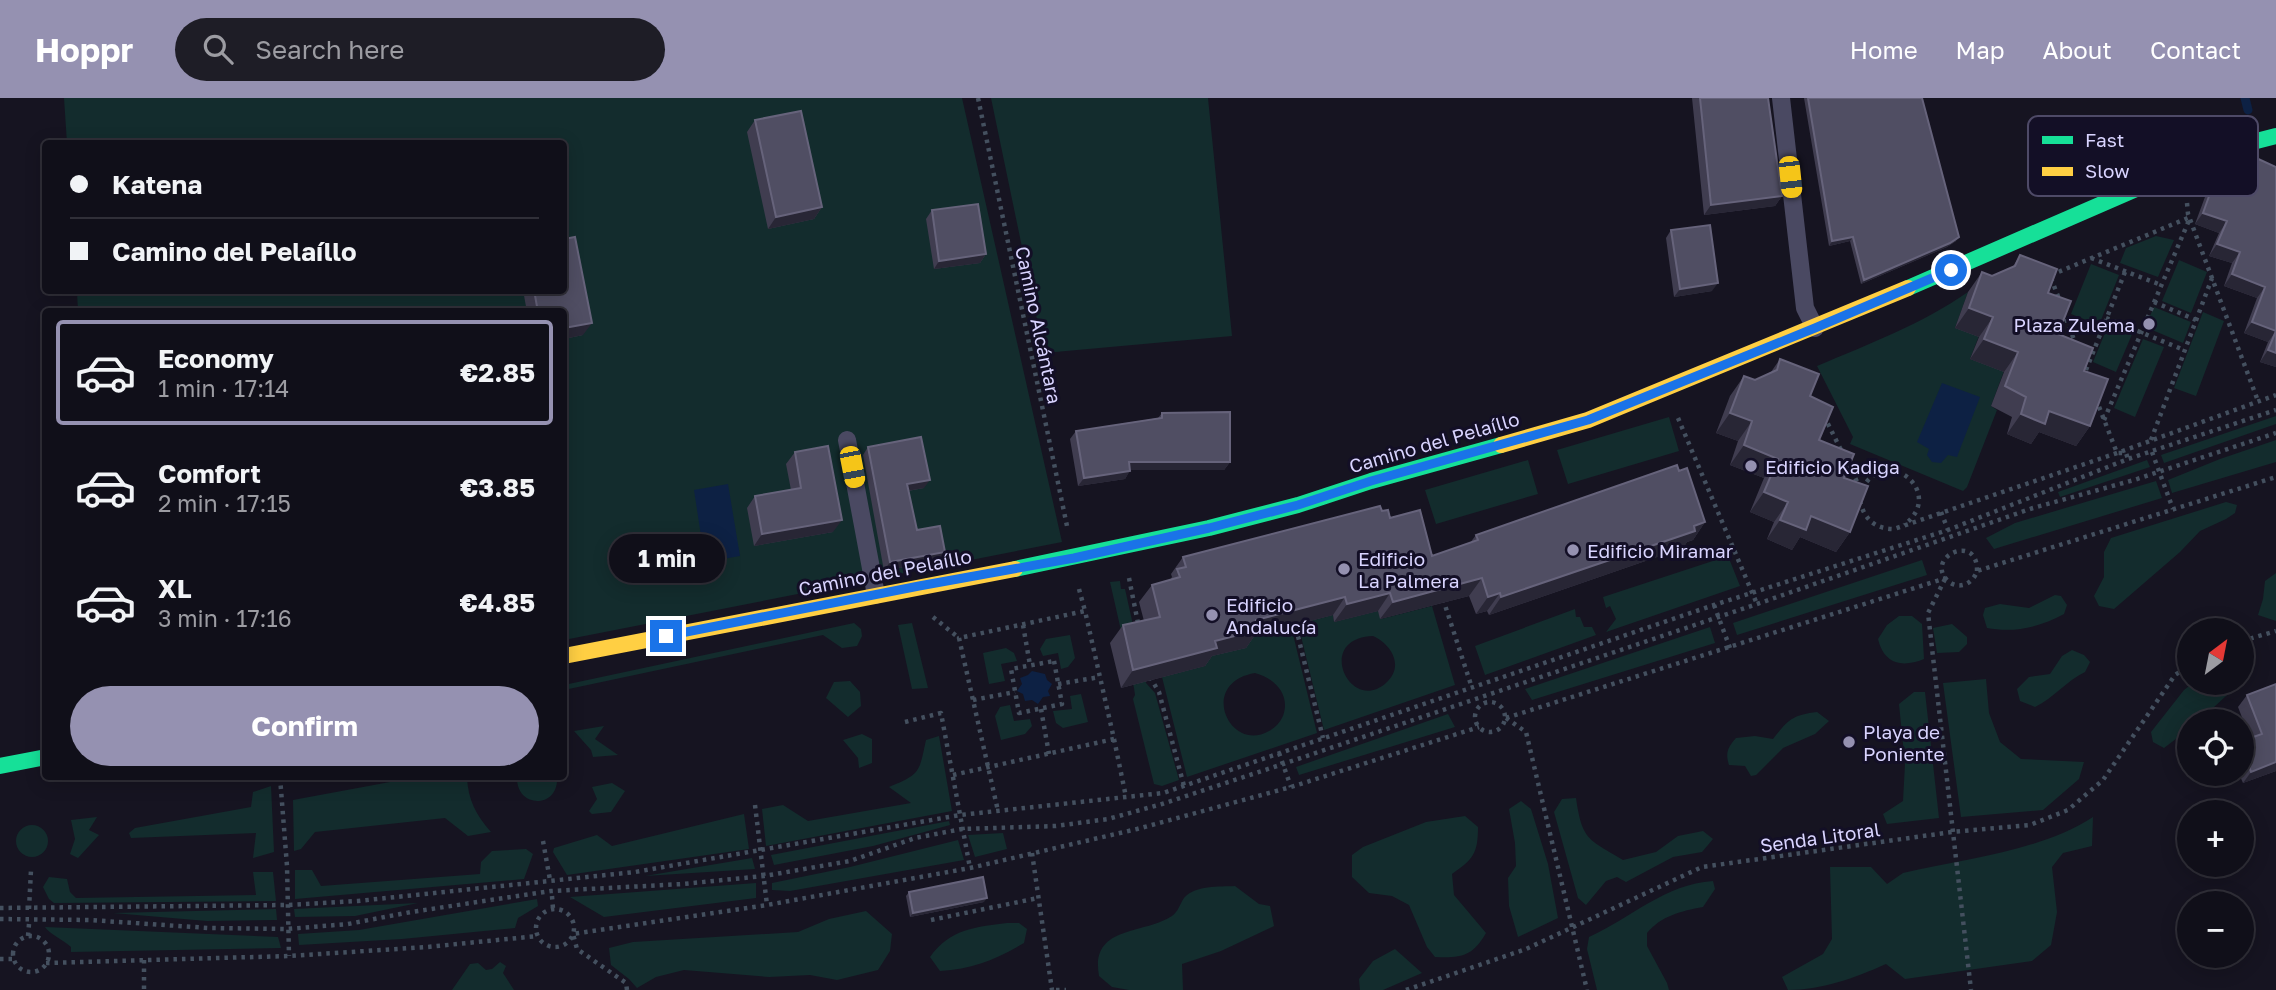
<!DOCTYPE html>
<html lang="en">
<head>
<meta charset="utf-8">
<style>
	:root { --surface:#100f19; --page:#1e1d26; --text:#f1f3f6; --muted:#9c9ca2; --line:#302f38; --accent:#9591b1 }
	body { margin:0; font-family:"Golos Text",sans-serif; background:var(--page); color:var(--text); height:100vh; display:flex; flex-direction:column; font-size:26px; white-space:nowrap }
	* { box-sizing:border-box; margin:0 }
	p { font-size:23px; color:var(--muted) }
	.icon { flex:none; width:38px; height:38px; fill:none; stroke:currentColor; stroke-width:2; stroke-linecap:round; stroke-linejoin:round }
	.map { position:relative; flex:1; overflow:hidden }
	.sheet { position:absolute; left:42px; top:210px; width:525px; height:472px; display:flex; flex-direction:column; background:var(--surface); border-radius:7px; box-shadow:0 4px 18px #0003,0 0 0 2px var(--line) }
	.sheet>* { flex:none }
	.top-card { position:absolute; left:42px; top:42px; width:525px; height:154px; border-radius:7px; box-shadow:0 4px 18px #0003,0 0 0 2px var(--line); display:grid; align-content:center; height:154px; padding:0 28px; background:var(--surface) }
	.needle { width:46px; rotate:32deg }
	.controls { position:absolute; left:2177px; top:520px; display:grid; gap:14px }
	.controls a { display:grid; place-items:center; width:77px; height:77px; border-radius:50%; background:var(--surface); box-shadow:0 4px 18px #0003,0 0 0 2px var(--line); font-size:35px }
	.end { position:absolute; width:32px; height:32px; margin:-16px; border:9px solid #1a73e8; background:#fff; box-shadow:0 0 0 4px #fff }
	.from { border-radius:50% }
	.bubble { position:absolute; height:49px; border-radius:24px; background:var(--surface); box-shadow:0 4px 18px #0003,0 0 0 2px var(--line); font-size:23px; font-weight:700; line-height:49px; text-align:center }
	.car { position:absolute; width:21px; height:42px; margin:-21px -10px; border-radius:9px; box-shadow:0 0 5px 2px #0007; background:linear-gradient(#f5c518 24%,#345 0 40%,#f5c518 0 76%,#345 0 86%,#f5c518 0) }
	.top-card b { display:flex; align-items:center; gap:24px; height:66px; font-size:26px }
	.top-card b+b { border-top:2px solid var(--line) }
	.top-card i { width:18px; height:18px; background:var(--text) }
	ul { padding:12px 0 0; list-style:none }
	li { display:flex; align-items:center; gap:21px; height:105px; margin:0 14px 10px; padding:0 14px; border:4px solid transparent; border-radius:7px }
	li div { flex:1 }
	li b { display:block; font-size:26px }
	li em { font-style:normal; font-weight:700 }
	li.selected { border-color:var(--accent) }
	li>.icon { width:63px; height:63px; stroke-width:1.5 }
	.cta { display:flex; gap:14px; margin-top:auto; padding:14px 28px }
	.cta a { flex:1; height:80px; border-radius:42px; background:var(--accent); color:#fff; font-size:28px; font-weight:700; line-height:80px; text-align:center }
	header { display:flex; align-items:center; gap:42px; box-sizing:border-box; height:98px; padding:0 35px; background:var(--accent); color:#fff }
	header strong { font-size:33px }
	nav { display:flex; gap:38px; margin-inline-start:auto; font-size:24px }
	.search { width:490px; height:63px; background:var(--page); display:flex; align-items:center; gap:18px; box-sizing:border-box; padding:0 24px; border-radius:38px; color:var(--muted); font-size:26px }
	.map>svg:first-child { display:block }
	.green { fill:#132c2d; fill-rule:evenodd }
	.water { fill:#0d2144 }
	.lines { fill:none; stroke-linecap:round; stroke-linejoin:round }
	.stream { stroke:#0d2144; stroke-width:9 }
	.path { stroke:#44505f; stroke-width:4.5; stroke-dasharray:3.5 5; stroke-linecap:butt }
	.lane { stroke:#4a4962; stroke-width:18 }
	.fast { stroke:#16e098; stroke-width:16 }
	.slow { stroke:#ffcf43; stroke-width:16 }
	.wall { fill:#403d50 }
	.shaded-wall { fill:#282635 }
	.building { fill:#504e63; stroke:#66637b; stroke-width:2 }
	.route { stroke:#1a73e8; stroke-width:9 }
	.poi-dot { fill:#9591b1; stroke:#130f26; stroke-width:2.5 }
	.labels { text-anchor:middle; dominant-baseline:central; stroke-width:6; stroke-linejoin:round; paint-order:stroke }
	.poi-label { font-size:19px; fill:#d9d4ff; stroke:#130f26; text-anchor:start }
	.street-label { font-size:19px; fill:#d9d4ff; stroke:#130f26 }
	.key { fill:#130f26; stroke:#4e4a67; stroke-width:2 }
	.key-label { font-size:19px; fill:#d9d4ff }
</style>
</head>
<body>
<header>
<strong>Hoppr</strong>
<div class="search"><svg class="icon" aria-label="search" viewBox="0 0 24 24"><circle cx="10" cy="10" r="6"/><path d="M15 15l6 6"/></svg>Search here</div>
<nav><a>Home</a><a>Map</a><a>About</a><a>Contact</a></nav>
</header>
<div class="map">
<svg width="2276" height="892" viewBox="0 0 2276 892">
	<rect width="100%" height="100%" fill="#161421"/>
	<path class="green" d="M64,0H962L1062,444L564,542V214H78L77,193L564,192V46L67,45Z
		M991,0H1208L1232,238L1044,255Z
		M2156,138L2174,142L2158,179L2120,165L2126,150Z
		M2179,162L2207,174L2191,215L2162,203Z
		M2091,166L2119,177L2099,227L2071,216Z
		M1968,194L1955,230L1980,235L1970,261L2004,273L1991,308L1997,312L1967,389L1963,393L1850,346L1853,339L1817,268C1869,246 1922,226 1968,194Z
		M2154,209L2191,224L2183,245L2145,229Z
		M2203,214L2224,223L2196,298L2174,290Z
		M2109,225L2133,234L2116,274L2093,264Z
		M2143,241L2164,249L2135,319L2114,310Z
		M2276,318V326L2164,365L2161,357Z
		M1669,319L1679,353L1568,386L1557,352Z
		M2276,342V364L2172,395L2168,382L2220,361Z
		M1528,362L1538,396L1436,426L1425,392Z
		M2147,362L2150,369L2060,399L2058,394Z
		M2156,383L2162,400L1994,451L1986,440L2015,425Z
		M2226,404L2237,407L2235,415L2226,421L2200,433L2180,454L2114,511L2099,508L2094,498L2104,479V454L2111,440Z
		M1728,458L1740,488L1606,534L1616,521L1610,508L1606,510L1603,499Z
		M1922,462L1927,477L1737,537L1733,525Z
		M2276,475V523L2258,517L2263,501L2265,483Z
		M1120,483L1121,491H1125L1146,585L1155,595L1179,682L1162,688L1154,686L1133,601L1135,597L1134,590L1110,484Z
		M2055,497L2061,498L2067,507L2064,516C2040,529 2015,535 1987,530L1983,517L1985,510L2000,506L2029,510Z
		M1432,508L1455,587L1324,632L1298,526L1333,517L1334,524L1378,513L1381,521ZM1373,538C1391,546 1405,568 1386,585C1350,617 1314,540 1373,538Z
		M1575,511L1576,519H1580L1584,529H1592L1596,537L1485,577L1475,548Z
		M1899,518H1912L1922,526L1924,561C1902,570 1884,566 1878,541L1887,527Z
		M854,525L861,531L862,538L857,548L842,550L823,537L564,592V587Z
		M912,525L928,590L912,591L898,527Z
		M1952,526L1967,539V546L1959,554L1937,555L1933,530Z
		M1291,528L1317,635L1187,679L1162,579L1205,568L1203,560L1243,540ZM1255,575C1274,580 1291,596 1283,618C1280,625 1275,630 1269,633C1230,656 1197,585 1255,575Z
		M1710,529L1715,545L1532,602L1525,591Z
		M1070,537L1075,560L1068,569L1061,571L1058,555L1043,558L1040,551L1046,541Z
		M1006,550L1014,555L1017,563L1001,566L1005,583L989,586L983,555Z
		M2072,552L2084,557L2090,564L2085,574C2066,583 2054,600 2035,609L2020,603L2017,591L2029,579L2050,576L2062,558Z
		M1986,581L1989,615L2000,644L2021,661L2084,664L2079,681L2043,712L1961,719L1943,585Z
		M850,583L860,594L861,608L848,619L826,600L834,584Z
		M2193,585H2240L2199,623H2189V631L2164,650L2153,644L2151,634L2184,592Z
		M1914,594H1925L1939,720L1887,726L1883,716L1903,703L1905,666L1899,606Z
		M1081,596L1088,624L1063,630L1056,625L1053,613L1072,611L1070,598Z
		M1010,607L1014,623L1030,621L1032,628L1025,636L1001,642L995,618L1000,609Z
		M1817,614L1829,623L1815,636L1783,650L1756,677L1751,678L1745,668L1729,667C1725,655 1728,649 1736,640L1755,638L1773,641C1788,622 1792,617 1817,614Z
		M1448,616L1455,629L1299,677L1296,669Z
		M604,628L595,641L618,657L593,659L591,652L574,633Z
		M862,636L872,641V665L859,670L858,660L843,642Z
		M939,638L952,713L766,748L762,711L783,707L808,723L911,705L889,689C921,676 919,674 926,642Z
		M417,679H467C468,702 476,717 491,734L468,738L445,720L315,734L301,751L294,753L293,702Z
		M517,679H557C559,711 516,711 517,679Z
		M612,685L625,693L611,714L592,716L589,713L597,701L592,689Z
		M271,688L274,754L253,760L256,735L131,740L129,735L135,730L251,709L253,694Z
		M1576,700C1582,742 1588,741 1623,762L1656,754L1678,738L1703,733L1713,741L1702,754L1673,759L1626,784L1617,779L1606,783L1586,807L1578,800L1554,714L1562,701Z
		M1521,703L1531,711L1548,766L1558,820L1518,839L1509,808L1508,780L1516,768L1515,745L1509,711Z
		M744,716L749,751L567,777L553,754L554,750L597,737L612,748Z
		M1465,718L1478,729C1478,756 1473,761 1452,776L1454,797L1486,835C1472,859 1461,860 1435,859L1427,849L1409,807L1392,798L1369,795L1352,779V757L1363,749L1426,724Z
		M97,719L89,732L99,737L78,760L70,756L75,741L71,722Z
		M2093,719L2092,748L2063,755L2052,769L2057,814L2051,847L2032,863L1905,881L1886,866C1855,880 1821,892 1788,892L1782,879L1823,856L1832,841L1830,769H1871L1887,786L1903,775C1964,761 2041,753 2093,719Z
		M949,723L950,727L873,748L774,767L771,757Z
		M16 743a16 16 0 1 1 32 0a16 16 0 1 1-32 0Z
		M1003,735L1007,751L975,759L968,737Z
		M958,742L964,762L790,793L772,792V785L850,769Z
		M526,751L533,756L524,781L295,801V772H312L321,788L480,776L481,764L492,753Z
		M752,760L755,771L645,778Z
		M253,774H273L276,803L54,805L49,801L43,789L49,779L67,781L70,794L76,800L256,797Z
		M1713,783L1715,791L1703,809C1681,813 1661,818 1647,835V848L1667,885L1669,892H1597L1587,851L1589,839C1631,820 1665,786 1713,783Z
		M756,785V800L604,819L570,799Z
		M1235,788L1259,806L1270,808L1274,828L1221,853L1182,866L1183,892H1129L1112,889L1099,878C1090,827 1143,837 1172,818C1178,814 1180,806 1184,800C1195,787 1219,789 1235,788Z
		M537,801L538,808L518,820L515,830L402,841L299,847L298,836L359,832Z
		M418,805L355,818L295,819L294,811Z
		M276,811L277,822L207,823L113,815Z
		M866,813L892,836L890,853L878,872L837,882L810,877L769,879L684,872L656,879L637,890L629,881L611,867L609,850L633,844L798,834L829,821Z
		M1007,825H1019L1027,831L1024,845C995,862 973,871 940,873L930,859C950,831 975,829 1007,825Z
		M45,829L278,839L281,850L71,854V849C64,842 49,836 45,829Z
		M1395,851L1422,875L1383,892H1360L1359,881L1373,863Z
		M500,864L506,868L503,875L514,892H452L470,866L478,865L486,872L492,871Z"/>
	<path class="water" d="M1942,285L1980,299L1957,359L1948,357L1941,365L1932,364L1927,357L1929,351L1917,344Z
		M728,386L740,458L705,464L694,392Z
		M1032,573L1045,576L1047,582L1052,586L1048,593L1050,598L1043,599L1038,606L1032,602L1025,603L1023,596L1017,593L1022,586L1020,580L1028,577Z"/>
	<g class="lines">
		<path class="stream" d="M2245,0L2248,12"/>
		<path class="path" d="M978,0L1067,428
			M2187,105L2188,116L2258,303
			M2091,160L2161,187
			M2051,177L2188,120
			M2051,180L2059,201
			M2154,204L2196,222
			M2063,213L2076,247
			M2106,220L2184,252
			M2086,272L2125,174
			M2096,301L2117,355H2126L2128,361
			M1824,318L1842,354
			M1678,320L1757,506
			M2104,322L2190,120
			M2151,342L2212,180
			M2152,354L2173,411
			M1848,365L1859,388
			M1862,391C1886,345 1947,395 1904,427
			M1860,403C1864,421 1875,431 1894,431L2117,355L2276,297
			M1941,414L1948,432
			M1977,473C1978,434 1925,459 1947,482C1958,493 1973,486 1977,473L2276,379
			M1129,480L1139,530
			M1945,481L1928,515L1971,892
			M1079,491L1085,513
			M1443,501L1472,590
			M1714,507L1730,550
			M933,519L959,540
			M1023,527L1030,567
			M1296,530L1323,640
			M2242,543L2276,533
			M1054,563L1062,606L1019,615L1011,571Z
			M1150,579L1159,594L1184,688
			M1058,586L1100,579
			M973,602L1015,594
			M1475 619a15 15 0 1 1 30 0a15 15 0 1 1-30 0Z
			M1041,611L1049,656
			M1506,620L1946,480
			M1506,620L1526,634L1587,892
			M905,624L941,615L970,770
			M1114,641L1126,699
			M1279,655L1291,689
			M953,677L1114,641L1085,513L959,540L998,713
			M280,679L287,768L289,858
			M755,707L767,807
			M543,743L550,782
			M1032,755L1052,892
			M552,798L553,811
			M0,810L287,807L358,803L635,774L960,717L1163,695L1714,507L1948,432L2128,361L2276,312
			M29,811L31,772
			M536 830a19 19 0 1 1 38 0a19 19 0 1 1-38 0Z
			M0,821L89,822L209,830L287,831L348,826L411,814L551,793L683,786L764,778L850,763L915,740L962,731L1056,728L1108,721L1162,706L1283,666L1757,506L2033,410L2134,382L2276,335
			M931,822L1038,800
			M13 856a18 18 0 1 1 36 0a18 18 0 1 1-36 0Z
			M28,838L29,826
			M0,861H13
			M144,862V892
			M46,865L289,858L427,849L538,838
			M627,892L626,885L577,851L573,836L767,807L970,770L1137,731L1291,689L1479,629
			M1056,892H1066
			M1406,892L1526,851L1702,769L1952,734L2030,727L2068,712L2103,682L2175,577L2189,568"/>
		<path class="lane" d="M1781,0L1805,210L1815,230
			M847,342L876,497"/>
		<path class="fast" d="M1908,190L2233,49L2276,38
			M1015,471L1209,430L1298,407L1371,383L1501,347
			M0,668L46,659"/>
		<path class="slow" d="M1501,347L1588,322L1908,190
			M564,558L1015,471"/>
	</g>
	<path class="wall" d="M1692,0H1768L1782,98L1775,108L1704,117Z
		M1804,0H1922L1956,143L1947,149L1861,186L1850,143L1829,148Z
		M755,22L822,109L814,121L768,131L747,34Z
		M2254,59L2276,69V269L2260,264L2268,244L2244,235L2257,200L2224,188L2232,165L2209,158L2219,135L2195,126L2209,88L2217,76L2227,80L2246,72Z
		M932,112L986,156L980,165L934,171L926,121Z
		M1671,132L1712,193L1674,199L1666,140Z
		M2020,157L2048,195L2058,236L2084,273L2090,328L2076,348L2039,334L2031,346L2007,336L2012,319L1991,308L2004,274L1970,261L1979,239L1955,230L1968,194L1982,174L1992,178L2012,170Z
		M523,192H564L583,237L564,241V214H527Z
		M1780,261L1810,298L1819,342L1844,380L1850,434L1836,454L1800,439L1792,452L1767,441L1774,424L1750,414L1764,380L1730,367L1738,343L1716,335L1730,298L1744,278L1755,282L1771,274Z
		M1162,315L1230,364L1224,372H1130L1125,381L1078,388L1070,341L1076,333L1158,320Z
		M868,349L924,390L908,393L917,432L940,462L884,473L863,357Z
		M795,354L833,434L754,448L747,410L755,398L791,392L786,366Z
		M1382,413L1432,458L1470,445L1476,437L1705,424L1693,442L1687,444L1683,450L1489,517L1487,513L1476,516L1469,498L1380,521L1378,513L1334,524L1333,517L1255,537L1246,550L1212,558L1205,568L1121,590L1110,545L1123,527L1144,523L1139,504L1152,487L1170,482L1172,479L1171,476L1183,459Z
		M2276,586V673L2243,685L2239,676H2242V643L2250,640L2238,609L2247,597Z
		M909,794L984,804L910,819L906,798Z"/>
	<path class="shaded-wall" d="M1782,98L1775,108L1704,117L1711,107Z
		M822,109L814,121L768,131L776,119Z
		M2203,115L2227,123L2219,135L2195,126Z
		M1853,139L1850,143L1829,148L1832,143Z
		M1959,139L1956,143L1947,149L1861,186L1864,182Z
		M2217,146L2240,154L2232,165L2209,158Z
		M986,156L980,165L934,171L939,163Z
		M2232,176L2265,189L2257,200L2224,188Z
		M1718,185L1712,193L1674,199L1680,191Z
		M1969,210L1993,219L1979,239L1955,230Z
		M2252,224L2276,233L2268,244L2244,235Z
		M592,225L583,237L564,241V230Z
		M1984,241L2018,254L2004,274L1970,261Z
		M2268,252L2276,255V269L2260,264Z
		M2049,313L2090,328L2076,348L2039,334L2031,346L2007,336L2021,316Z
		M1730,315L1752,323L1738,343L1716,335Z
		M1744,347L1778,361L1764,380L1730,367Z
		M1129,364H1230L1224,372H1123Z
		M1130,373L1125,381L1078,388L1084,380Z
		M930,382L924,390L901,394L907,386Z
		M1764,394L1788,404L1774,424L1750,414Z
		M1811,418L1850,434L1836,454L1800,439L1792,452L1767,441L1780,422Z
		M842,422L833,434L754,448L762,436Z
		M1705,424L1693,442L1687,444L1683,450L1489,517L1501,499Z
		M945,454L940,462L884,473L890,464Z
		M1482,480L1469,498L1380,521L1393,504Z
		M1390,495L1378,513L1334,524L1347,506Z
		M1500,495L1487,513L1476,516L1488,499Z
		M1345,499L1333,517L1255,537L1246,550L1212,558L1205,568L1121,590L1133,572L1215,543L1256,522Z
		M2276,664V673L2243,685L2251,674Z
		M987,800L984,804L910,819L913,815Z"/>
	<path class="building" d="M1700,0H1768L1782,98L1711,107Z
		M1808,0H1922L1959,139L1950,145L1864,182L1853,139L1832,143Z
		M801,13L822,109L776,119L755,22Z
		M2254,59L2276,69V233L2252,224L2265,189L2232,176L2240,154L2217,146L2227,123L2203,115L2217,76L2227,80L2250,70Z
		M978,106L986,156L939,163L932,112Z
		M1710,127L1718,185L1680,191L1671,132Z
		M575,139L592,225L564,230V214H538L534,192H564V141Z
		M2020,157L2057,171L2048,195L2071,203L2058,236L2093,250L2084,273L2108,281L2090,328L2049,313L2045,326L2021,316L2026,299L2005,288L2018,254L1984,241L1993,219L1969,210L1982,174L1992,178L2015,168Z
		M2276,233V255L2268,252Z
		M1780,261L1819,276L1810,298L1833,309L1819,342L1854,356L1844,380L1868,388L1850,434L1811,418L1806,432L1780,422L1788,404L1764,394L1778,361L1744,347L1752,323L1730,315L1744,278L1755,282L1777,272Z
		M1230,314V364H1129L1130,373L1084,380L1076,333L1162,320V315Z
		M921,339L930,382L907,386L917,432L940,428L945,454L890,464L868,349Z
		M828,348L842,422L762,436L755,398L801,390L795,354Z
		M1677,367L1679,373L1687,370L1705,424L1694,428L1695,433L1501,499L1500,495L1488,499L1482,480L1393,504L1390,495L1347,506L1345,499L1256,522L1258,532L1215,543L1217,550L1133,572L1123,527L1160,519L1152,487L1180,479L1177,471L1186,469L1183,459L1380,408L1382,413L1388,412L1390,420L1420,412L1432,458L1478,442L1476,437Z
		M2276,586V664L2251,674L2242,648V643L2262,636L2247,597Z
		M983,779L987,800L913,815L909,794Z"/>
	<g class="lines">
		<path class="route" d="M666,538L919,488L1074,460L1209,430L1298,407L1371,383L1588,322L1815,230L1951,172"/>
	</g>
	<g class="poi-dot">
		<circle cx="2149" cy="226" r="7"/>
		<circle cx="1751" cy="368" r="7"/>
		<circle cx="1573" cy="452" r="7"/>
		<circle cx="1344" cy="471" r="7"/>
		<circle cx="1212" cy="517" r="7"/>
		<circle cx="1849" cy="644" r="7"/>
	</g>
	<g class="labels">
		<g class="poi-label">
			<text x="2135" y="226" text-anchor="end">Plaza Zulema</text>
			<text x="1765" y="368">Edificio Kadiga</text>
			<text x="1587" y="452">Edificio Miramar</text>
			<text x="1358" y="460">Edificio<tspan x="1358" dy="22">La Palmera</tspan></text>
			<text x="1226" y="506">Edificio<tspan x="1226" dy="22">Andalucía</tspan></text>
			<text x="1863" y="633">Playa de<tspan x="1863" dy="22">Poniente</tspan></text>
		</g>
		<g class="street-label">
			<text transform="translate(1039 227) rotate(78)">Camino Alcántara</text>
			<text transform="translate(1434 344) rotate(-16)">Camino del Pelaíllo</text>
			<text transform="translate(885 474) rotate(-11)">Camino del Pelaíllo</text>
			<text transform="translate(1820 739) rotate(-8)">Senda Litoral</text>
		</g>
	</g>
	<rect x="2028" y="18" width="230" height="80" rx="10" class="key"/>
	<rect x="2042" y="38" width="31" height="8" fill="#16e098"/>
	<rect x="2042" y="69" width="31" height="9" fill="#ffcf43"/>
	<g class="key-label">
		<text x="2085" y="49">Fast</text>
		<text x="2085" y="80">Slow</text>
	</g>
</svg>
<div class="controls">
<a><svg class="needle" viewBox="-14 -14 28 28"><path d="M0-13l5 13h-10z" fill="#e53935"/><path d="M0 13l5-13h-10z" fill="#9c9ca2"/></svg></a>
<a><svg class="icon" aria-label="locate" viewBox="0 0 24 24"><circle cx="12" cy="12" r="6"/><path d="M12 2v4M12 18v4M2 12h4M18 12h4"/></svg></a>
<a>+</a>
<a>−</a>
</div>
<i class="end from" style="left:1951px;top:172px"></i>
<i class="end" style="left:666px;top:538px"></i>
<div class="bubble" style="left:609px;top:436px;width:116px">1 min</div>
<i class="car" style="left:1790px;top:79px;rotate:174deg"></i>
<i class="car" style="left:852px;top:369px;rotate:169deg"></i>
<div class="top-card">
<b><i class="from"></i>Katena</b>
<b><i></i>Camino del Pelaíllo</b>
</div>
<section class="sheet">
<ul>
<li class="selected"><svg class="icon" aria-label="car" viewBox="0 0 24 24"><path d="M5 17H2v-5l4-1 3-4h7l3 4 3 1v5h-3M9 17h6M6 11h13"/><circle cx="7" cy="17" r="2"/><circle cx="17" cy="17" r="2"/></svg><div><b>Economy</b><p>1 min · 17:14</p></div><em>€2.85</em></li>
<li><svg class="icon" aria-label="car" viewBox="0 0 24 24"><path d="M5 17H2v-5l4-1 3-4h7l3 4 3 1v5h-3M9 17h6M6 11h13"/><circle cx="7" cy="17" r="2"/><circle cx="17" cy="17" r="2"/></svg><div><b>Comfort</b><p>2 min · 17:15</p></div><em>€3.85</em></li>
<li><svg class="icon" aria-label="car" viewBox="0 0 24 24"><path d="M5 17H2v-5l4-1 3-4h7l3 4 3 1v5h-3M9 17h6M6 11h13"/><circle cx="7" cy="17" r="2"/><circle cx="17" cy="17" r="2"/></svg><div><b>XL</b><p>3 min · 17:16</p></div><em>€4.85</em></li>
</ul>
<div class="cta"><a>Confirm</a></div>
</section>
</div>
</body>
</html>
